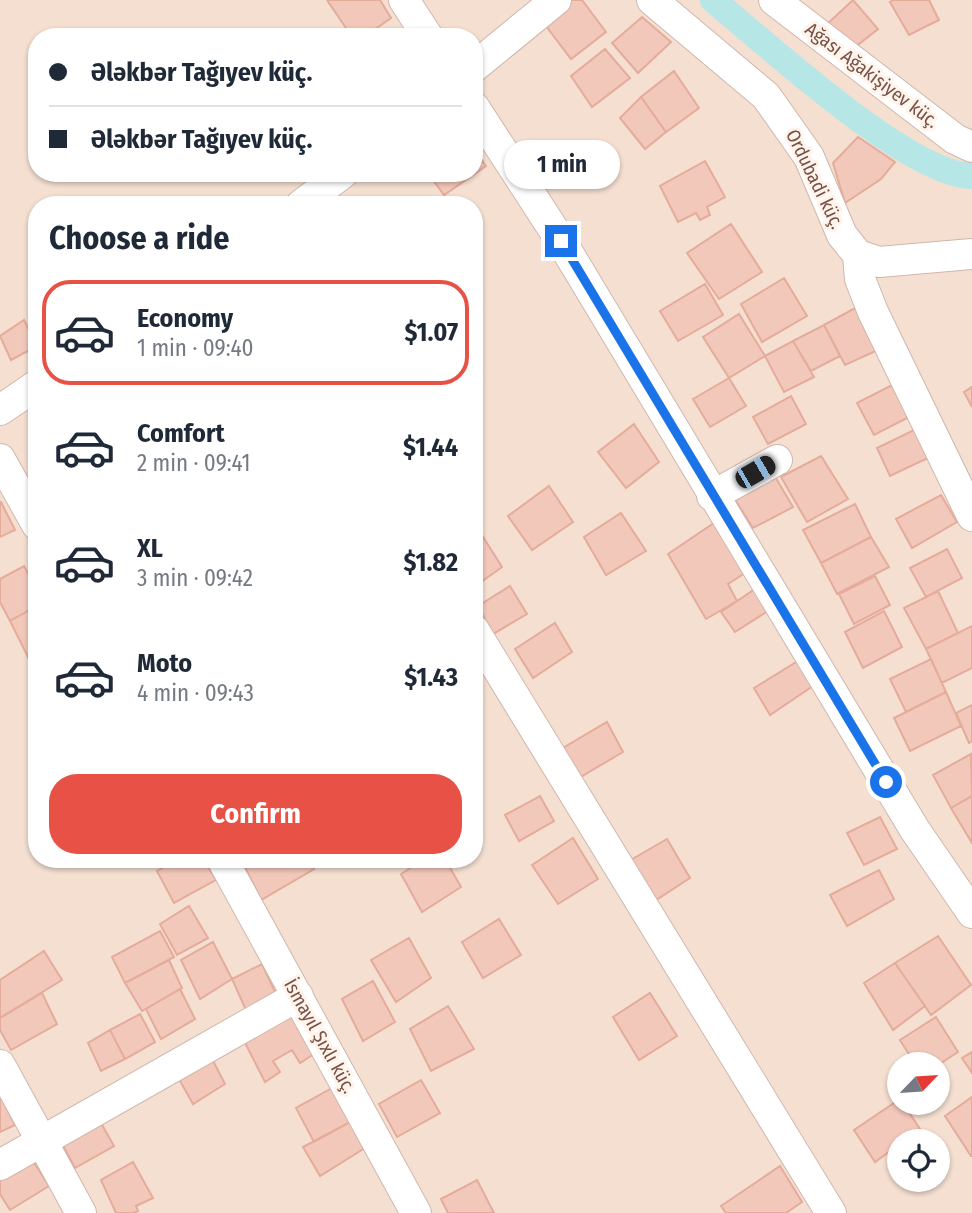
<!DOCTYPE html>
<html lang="en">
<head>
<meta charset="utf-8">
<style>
	:root { --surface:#fff; --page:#f6f6f7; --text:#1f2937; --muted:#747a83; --line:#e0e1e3; --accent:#e85146 }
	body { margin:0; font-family:"Fira Sans Condensed",sans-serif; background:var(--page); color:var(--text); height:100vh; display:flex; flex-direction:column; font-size:26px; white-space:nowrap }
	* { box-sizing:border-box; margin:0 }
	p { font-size:23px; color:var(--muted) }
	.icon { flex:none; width:38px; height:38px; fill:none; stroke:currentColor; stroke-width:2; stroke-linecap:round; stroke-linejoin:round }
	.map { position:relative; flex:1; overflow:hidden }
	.side { position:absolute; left:28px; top:196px; width:455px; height:672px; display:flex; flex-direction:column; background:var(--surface); border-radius:28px; box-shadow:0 2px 5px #0004 }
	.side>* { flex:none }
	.hud { position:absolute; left:28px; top:28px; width:455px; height:154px; border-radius:28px; box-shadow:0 2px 5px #0004; display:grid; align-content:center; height:154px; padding:0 21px; background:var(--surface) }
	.needle { width:46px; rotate:65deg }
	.buttons { position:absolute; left:887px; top:1052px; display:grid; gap:14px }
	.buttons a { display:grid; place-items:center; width:63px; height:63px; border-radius:50%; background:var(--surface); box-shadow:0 2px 5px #0004; font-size:35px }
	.end { position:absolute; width:32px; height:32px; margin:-16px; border:9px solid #1a73e8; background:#fff; box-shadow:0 0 0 4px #fff }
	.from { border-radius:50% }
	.bubble { position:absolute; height:49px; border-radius:24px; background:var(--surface); box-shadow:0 2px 5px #0004; font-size:23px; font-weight:700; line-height:49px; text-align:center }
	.car { position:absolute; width:21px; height:42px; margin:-21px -10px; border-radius:9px; box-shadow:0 0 5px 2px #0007; background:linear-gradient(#222 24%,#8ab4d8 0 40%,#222 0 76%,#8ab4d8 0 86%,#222 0) }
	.hud b { display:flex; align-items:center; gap:24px; height:66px; font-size:26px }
	.hud b+b { border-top:2px solid var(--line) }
	.hud i { width:18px; height:18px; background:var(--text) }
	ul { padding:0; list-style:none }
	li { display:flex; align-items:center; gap:21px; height:105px; margin:0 14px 10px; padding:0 7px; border:4px solid transparent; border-radius:28px }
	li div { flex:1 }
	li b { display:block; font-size:26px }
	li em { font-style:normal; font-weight:700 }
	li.selected { border-color:var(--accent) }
	li>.icon { width:63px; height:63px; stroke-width:1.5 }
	h2 { padding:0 21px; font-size:32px; line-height:84px }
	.primary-button { display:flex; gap:14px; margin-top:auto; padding:14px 21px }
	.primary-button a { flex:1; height:80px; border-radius:28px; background:var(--accent); color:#fff; font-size:28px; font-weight:700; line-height:80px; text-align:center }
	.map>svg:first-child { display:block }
	.residential { fill:#f4dfd1; fill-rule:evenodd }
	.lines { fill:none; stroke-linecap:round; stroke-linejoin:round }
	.canal { stroke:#b7e6e6; stroke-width:26 }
	.building { fill:#f2c8ba; stroke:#e5ab9b; stroke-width:2 }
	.street-casing { stroke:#d0b7ad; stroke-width:32 }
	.street { stroke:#fff; stroke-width:30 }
	.route { stroke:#1a73e8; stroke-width:9 }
	.labels { text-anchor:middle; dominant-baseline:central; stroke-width:6; stroke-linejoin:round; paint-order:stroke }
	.street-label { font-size:19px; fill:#755149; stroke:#fff3ea }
</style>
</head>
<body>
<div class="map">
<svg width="972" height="1213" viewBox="0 0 972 1213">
	<rect width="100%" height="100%" fill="#fcefe3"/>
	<path class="residential" d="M0,0H972V1213H0ZM37,37H474V173H37ZM37,205H474V859H37ZM900,1064H938V1102H900ZM900,1141H938V1180H900Z"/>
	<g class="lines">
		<path class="canal" d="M713,0C767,44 907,174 972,176"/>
	</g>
	<path class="building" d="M327,0H380L391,18L364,37H352Z
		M571,0H582L606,32L571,59L543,22Z
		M853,0L878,29L849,52L825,26Z
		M893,0H929L939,20L909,35L890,2Z
		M642,17L671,42L638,73L612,43Z
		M605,49L630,78L592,107L571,76Z
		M674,71L699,108L666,132L641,97Z
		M641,97L666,132L645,149L620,118Z
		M858,137L895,162L881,179L845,203L833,163Z
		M474,149L486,166L444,195L428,173H474Z
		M705,161L725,197L707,207L710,215L700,220L696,213L678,222L660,186Z
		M731,224L762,272L719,299L687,253Z
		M784,278L807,316L762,342L741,304Z
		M705,284L723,315L678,341L660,311Z
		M859,306L880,349L845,365L824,325Z
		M739,314L765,356L729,378L703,337Z
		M24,320L37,346L11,360L0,336Z
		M824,325L840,356L811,371L793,341Z
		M793,341L814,377L784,392L765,356Z
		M729,378L746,406L710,427L693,399Z
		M894,384L909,417L874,435L857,403Z
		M972,387V407L964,392Z
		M791,396L806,424L768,444L753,417Z
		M634,424L659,462L626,488L598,452Z
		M916,429L930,457L890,476L877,448Z
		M821,456L848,499L807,522L781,477Z
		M774,475L793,507L753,528L734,498Z
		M549,486L573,522L532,550L508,516Z
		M941,495L957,522L912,548L896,519Z
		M1,502L15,530L0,537V502Z
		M855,504L871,537L821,563L803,530Z
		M621,513L646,551L606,575L584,537Z
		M714,523L745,573L728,584L737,601L706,619L668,554Z
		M480,532L502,567L474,587V536Z
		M871,537L889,567L837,594L821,563Z
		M947,549L962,578L926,597L910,568Z
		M24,566L37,589V606L10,621L0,602V579Z
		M875,576L890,605L854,624L839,594Z
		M510,586L527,614L493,634L478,606Z
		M755,589L768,611L735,632L721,612Z
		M938,591L958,633L926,649L904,608Z
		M37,606V659L31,663L10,621Z
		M884,611L902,647L863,668L845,632Z
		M555,623L572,652L533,678L515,649Z
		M972,626V668L942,683L926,649Z
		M931,659L946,692L906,712L890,679Z
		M798,661L813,686L770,715L754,688Z
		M946,692L961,726L910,751L894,718Z
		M972,705V741L969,743L956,713Z
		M607,722L623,752L579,778L561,749Z
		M971,754L972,796L951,808L933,775Z
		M540,796L554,821L519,841L505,815Z
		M972,796V843L951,808Z
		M880,817L897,849L864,865L847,833Z
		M573,838L598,879L558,904L532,865Z
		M667,839L690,878L653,902L629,861Z
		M177,859H203L216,880L174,903L157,871Z
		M241,859H309L314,869L261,900Z
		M425,859H445L461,887L422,912L401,874Z
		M879,870L894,899L847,926L830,895Z
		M189,906L208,938L177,955L160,924Z
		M499,919L521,955L483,978L462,942Z
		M160,931L174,957L125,983L112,957Z
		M938,936L971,985L931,1015L895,963Z
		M409,938L431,978L396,1002L371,960Z
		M213,942L232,979L200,999L181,960Z
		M44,951L62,980L0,1018V980Z
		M169,960L182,988L142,1011L125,983Z
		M895,963L925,1006L893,1030L864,983Z
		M262,964L276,994L246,1010L232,979Z
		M373,981L395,1022L363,1041L342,999Z
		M180,989L195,1019L161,1039L146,1009Z
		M42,993L57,1024L11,1050L0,1030V1018Z
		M650,993L677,1036L639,1060L613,1017Z
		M448,1006L474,1049L431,1071L410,1029Z
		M290,1009L314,1054L300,1063L292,1050L273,1061L280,1072L265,1082L241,1035Z
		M140,1014L155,1042L125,1059L110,1030Z
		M936,1017L958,1052L938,1065L915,1064L900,1040Z
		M110,1030L125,1059L101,1071L88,1043Z
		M972,1052V1073L962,1058Z
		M209,1053L225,1084L193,1104L175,1072Z
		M421,1080L440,1113L397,1137L379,1104Z
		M332,1088L350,1122L314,1142L296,1108Z
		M0,1095L15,1125L0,1132Z
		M972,1097V1156H971L945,1116Z
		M900,1099L920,1129L900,1141V1144L875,1162L854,1130Z
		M97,1116L114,1146L75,1168L59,1138Z
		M350,1122L365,1148L320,1176L303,1147Z
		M29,1155L49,1186L10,1210L0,1194V1176Z
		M133,1162L153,1198L136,1206L138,1211L134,1213H116L101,1180Z
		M780,1166L802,1202L786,1213H726L721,1206Z
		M477,1180L494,1213H448L441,1199Z"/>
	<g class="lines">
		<defs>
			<path id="street" d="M404,0L428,37
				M652,0L766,96L809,157L842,235L858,255L879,262L972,254
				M774,0L955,139L972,147
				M474,67L556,0
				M474,107L561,241L915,830L972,913
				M301,205L343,173
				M858,255L860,279L873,312L972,516
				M0,410L37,385
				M0,459L37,525
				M712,496L777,460
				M474,630L831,1213
				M222,859L416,1213
				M0,1065L81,1213
				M0,1165L298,996"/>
		</defs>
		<use href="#street" class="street-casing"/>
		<use href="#street" class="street"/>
	</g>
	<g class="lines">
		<path class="route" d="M561,241L886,782"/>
	</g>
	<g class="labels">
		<g class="street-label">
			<text transform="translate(872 75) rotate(37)">Ağası Ağakişiyev küç.</text>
			<text transform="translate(815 179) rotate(64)">Ordubadi küç.</text>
			<text transform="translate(320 1036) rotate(61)">İsmayıl Şıxlı küç.</text>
		</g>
	</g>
</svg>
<div class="buttons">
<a><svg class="needle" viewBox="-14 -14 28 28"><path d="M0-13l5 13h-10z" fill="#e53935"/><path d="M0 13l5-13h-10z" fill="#747a83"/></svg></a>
<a><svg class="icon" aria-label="locate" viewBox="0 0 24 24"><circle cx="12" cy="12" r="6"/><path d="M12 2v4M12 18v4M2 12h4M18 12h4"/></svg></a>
</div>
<i class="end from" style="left:886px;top:782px"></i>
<i class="end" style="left:561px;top:241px"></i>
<div class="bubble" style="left:504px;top:140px;width:116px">1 min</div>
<i class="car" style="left:755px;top:472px;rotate:60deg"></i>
<div class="hud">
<b><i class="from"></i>Ələkbər Tağıyev küç.</b>
<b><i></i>Ələkbər Tağıyev küç.</b>
</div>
<section class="side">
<h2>Choose a ride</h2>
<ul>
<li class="selected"><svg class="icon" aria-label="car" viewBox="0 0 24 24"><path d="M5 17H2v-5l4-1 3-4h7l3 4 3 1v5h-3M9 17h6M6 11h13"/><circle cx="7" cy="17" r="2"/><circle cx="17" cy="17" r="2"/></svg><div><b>Economy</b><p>1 min · 09:40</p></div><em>$1.07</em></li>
<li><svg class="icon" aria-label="car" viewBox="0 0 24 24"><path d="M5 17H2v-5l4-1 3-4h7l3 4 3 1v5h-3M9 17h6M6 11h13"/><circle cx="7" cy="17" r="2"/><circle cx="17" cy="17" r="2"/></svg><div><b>Comfort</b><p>2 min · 09:41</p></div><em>$1.44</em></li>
<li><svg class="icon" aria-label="car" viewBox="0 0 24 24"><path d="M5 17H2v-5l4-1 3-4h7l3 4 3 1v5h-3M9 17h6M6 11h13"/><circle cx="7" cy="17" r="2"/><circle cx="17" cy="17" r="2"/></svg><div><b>XL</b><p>3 min · 09:42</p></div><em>$1.82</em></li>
<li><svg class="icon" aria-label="car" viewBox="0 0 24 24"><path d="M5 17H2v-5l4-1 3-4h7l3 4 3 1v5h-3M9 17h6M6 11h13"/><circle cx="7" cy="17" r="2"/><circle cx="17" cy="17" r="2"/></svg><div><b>Moto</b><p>4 min · 09:43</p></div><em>$1.43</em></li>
</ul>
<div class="primary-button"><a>Confirm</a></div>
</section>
</div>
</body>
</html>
